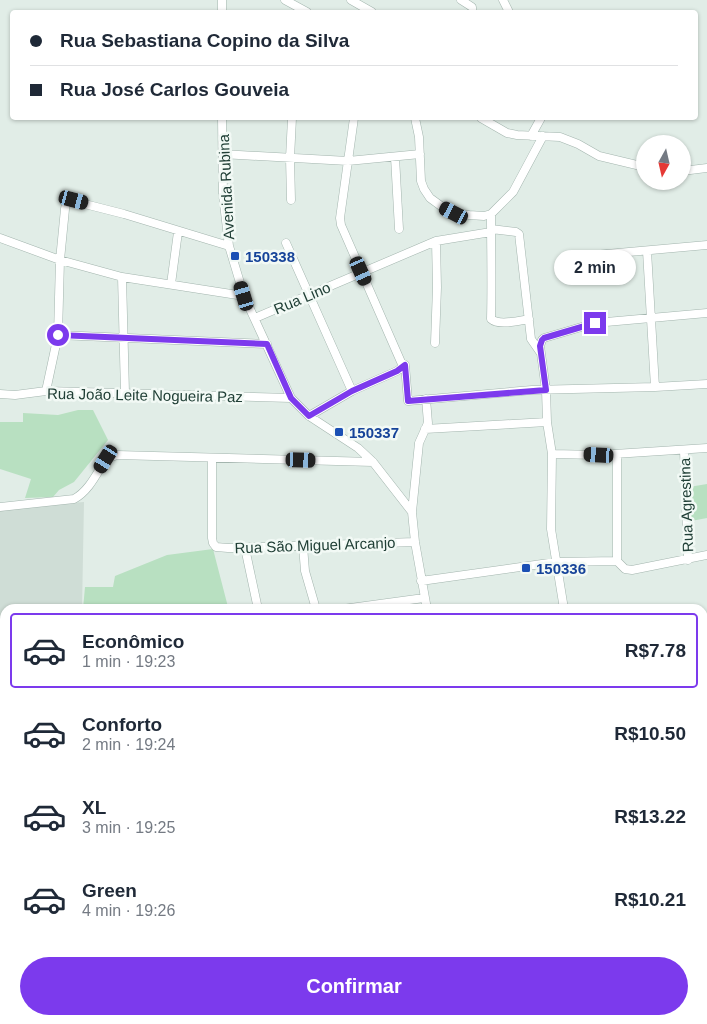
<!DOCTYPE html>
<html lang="pt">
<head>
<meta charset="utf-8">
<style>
	:root { --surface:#fff; --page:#f2f2f3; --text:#1f2937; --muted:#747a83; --line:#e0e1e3; --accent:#7c3aed }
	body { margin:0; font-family:Arial,sans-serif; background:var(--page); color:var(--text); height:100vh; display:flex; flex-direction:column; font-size:19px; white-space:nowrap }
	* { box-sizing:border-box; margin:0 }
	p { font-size:16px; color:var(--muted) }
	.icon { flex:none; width:28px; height:28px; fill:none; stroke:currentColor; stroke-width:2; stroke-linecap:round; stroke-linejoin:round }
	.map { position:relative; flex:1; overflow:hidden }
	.details { position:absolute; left:0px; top:604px; width:708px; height:421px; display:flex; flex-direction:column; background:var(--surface); border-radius:15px 15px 0 0; box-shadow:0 1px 4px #0004 }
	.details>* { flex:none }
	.guide { position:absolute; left:10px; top:10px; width:688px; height:110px; border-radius:5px; box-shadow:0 1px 4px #0004; display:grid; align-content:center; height:110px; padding:0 20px; background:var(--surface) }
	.needle { width:32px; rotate:188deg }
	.tools { position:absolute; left:636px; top:135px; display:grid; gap:10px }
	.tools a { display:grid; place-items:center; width:55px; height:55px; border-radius:50%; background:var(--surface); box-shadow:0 1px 4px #0004; font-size:25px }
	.end { position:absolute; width:22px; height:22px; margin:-11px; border:6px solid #7c3aed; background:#fff; box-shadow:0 0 0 2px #fff }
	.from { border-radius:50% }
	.bubble { position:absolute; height:35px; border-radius:18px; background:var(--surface); box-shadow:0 1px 4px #0004; font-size:16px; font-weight:600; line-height:35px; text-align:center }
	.car { position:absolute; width:15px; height:30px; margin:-15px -8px; border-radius:6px; box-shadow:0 0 4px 1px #0007; background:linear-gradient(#222 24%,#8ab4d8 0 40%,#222 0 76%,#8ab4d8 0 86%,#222 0) }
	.guide b { display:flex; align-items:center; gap:18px; height:48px; font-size:19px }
	.guide b+b { border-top:1px solid var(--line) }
	.guide i { width:12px; height:12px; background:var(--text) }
	ul { padding:9px 0 0; list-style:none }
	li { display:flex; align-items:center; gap:15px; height:75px; margin:0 10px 8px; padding:0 10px; border:2px solid transparent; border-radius:5px }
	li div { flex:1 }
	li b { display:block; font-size:19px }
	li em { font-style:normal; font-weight:600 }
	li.current { border-color:var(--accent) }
	li>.icon { width:45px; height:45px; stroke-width:1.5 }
	.cta { display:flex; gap:10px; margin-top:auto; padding:10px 20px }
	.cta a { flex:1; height:58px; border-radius:30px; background:var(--accent); color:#fff; font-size:20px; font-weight:600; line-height:58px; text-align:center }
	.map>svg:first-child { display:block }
	.built { fill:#cfddd6 }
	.green { fill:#b8e0c1 }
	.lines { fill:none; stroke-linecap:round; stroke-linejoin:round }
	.minor-casing { stroke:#a3b5ae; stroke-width:9 }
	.minor { stroke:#fff; stroke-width:8 }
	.route { stroke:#7c3aed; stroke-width:6 }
	.transit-dot { fill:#1a4fb4; stroke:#f2f9f5; stroke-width:2 }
	.labels { text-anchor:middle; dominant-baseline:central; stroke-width:5; stroke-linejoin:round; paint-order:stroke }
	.street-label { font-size:15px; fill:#203f36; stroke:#f2f9f5 }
	.transit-label { font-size:15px; font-weight:bold; fill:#164399; stroke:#f2f9f5; text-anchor:start }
</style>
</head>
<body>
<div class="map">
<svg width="707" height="1024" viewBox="0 0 707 1024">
	<rect width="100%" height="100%" fill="#e1ede7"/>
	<path class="built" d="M84,502L82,609H5V639H0V508Z"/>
	<path class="green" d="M78,410H93L108,440L74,482L59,490L53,497L25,498L31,479L0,469V422H23V413L58,415Z
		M707,484V518L691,521L689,487Z
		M213,549L228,607L227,609H83L85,587H113L115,576L167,555Z
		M5,955V1020H183V1024H3Z"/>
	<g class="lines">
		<defs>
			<path id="minor" d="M222,0V12
				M285,0L307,12
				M351,0L372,12
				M461,0L472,7V12
				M503,0L509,12
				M222,118L223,195L229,246L244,296L291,398L309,416L358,448L373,462L412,512
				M354,118L340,218L341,225L401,362L405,365
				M415,118L419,137L421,181L424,189L430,198L441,206L454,213L469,215L484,216L491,214L513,192L543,136
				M481,118L507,133L517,135L560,137L578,144L599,156L645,167
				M531,136L541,118
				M222,154L348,161L420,154
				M395,157L399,229
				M682,171L707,168
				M291,200L290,158L292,118
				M491,214C491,249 492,284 491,319C499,326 518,321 529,319
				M491,229L516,232L519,234L531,339L540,352
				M0,238L60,260L122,277L244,296
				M286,243L352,391
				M647,251L655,387
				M573,257L707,245
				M122,277L125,393
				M171,284L178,232
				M255,318L436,241L491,232
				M58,335L267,344
				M435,343L437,287L436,241
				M405,365L408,401L532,390L655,387L707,384
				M46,391L58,335L60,260L65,209L66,203L69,200L124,214L229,246
				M0,394L15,395L46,391L291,398
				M426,399L428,423L419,443L412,512L415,542L427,609
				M309,416L352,391L397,371L405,365
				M425,429L547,422
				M684,450L688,560
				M552,454L599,455L707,448
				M212,458V538L213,543L216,547L228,548L415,542
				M0,507L74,499C89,491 97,473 106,459L117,455L373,462
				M303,546L305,571L316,609
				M245,548L258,609
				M617,561V454
				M421,581L556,562L617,561L625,569L632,570L707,555
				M343,609L424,598
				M564,609L551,529L552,454L547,422L546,390L540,346L542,340L544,338L595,323L707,313
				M702,631L707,630
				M702,704L707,703
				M0,737H5
				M702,778L707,777
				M702,859L707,858
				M0,907L5,906
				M702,947L707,946
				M702,994H707
				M191,1020V1024
				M237,1020L238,1024
				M493,1020V1024
				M373,1024V1020
				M554,1024L555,1020
				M639,1024L640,1020"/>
		</defs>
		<use href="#minor" class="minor-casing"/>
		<use href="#minor" class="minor"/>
	</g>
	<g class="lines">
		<path class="route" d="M58,335L267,344L291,398L309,416L352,391L397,371L405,365L408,401L546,390L540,346L542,340L544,338L595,323"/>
	</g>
	<g class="transit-dot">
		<rect x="230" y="251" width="10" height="10" rx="2.5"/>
		<rect x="334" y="427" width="10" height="10" rx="2.5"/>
		<rect x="521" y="563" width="10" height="10" rx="2.5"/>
	</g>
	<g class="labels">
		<g class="street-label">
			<text transform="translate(226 187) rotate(-93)">Avenida Rubina</text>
			<text transform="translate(302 298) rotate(-23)">Rua Lino</text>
			<text transform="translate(145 395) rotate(1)">Rua João Leite Nogueira Paz</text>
			<text transform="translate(686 505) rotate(-92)">Rua Agrestina</text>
			<text transform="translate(315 545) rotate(-2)">Rua São Miguel Arcanjo</text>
		</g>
		<g class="transit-label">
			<text x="245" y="256">150338</text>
			<text x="349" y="432">150337</text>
			<text x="536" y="568">150336</text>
		</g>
	</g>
</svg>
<div class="tools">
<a><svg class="needle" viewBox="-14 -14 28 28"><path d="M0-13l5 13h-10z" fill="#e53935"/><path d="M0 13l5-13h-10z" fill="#747a83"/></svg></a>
</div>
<i class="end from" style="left:58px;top:335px"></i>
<i class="end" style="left:595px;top:323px"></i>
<div class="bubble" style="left:554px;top:250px;width:82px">2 min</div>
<i class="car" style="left:74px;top:200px;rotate:105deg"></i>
<i class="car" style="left:454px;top:213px;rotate:297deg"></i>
<i class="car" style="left:361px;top:271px;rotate:156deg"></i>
<i class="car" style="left:244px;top:296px;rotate:343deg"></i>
<i class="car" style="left:599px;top:455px;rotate:273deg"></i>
<i class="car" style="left:106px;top:459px;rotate:212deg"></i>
<i class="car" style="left:301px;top:460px;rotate:92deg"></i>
<div class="guide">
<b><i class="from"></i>Rua Sebastiana Copino da Silva</b>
<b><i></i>Rua José Carlos Gouveia</b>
</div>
<section class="details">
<ul>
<li class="current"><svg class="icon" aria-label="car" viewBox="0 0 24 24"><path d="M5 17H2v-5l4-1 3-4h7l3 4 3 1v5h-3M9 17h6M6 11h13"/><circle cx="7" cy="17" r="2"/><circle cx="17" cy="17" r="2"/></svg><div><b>Econômico</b><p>1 min · 19:23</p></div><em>R$7.78</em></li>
<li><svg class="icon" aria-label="car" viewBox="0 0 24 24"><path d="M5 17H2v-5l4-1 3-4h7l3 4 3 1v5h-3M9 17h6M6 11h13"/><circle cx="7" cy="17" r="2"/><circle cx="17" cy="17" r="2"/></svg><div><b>Conforto</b><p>2 min · 19:24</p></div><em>R$10.50</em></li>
<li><svg class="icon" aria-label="car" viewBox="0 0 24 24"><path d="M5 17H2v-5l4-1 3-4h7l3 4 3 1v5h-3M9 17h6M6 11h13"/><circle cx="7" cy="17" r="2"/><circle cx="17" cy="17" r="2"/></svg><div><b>XL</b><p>3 min · 19:25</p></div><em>R$13.22</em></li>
<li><svg class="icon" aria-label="car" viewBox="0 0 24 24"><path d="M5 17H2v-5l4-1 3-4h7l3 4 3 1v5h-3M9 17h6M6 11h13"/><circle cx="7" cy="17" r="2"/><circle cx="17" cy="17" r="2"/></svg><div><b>Green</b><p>4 min · 19:26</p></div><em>R$10.21</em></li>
</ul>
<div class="cta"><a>Confirmar</a></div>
</section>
</div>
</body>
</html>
